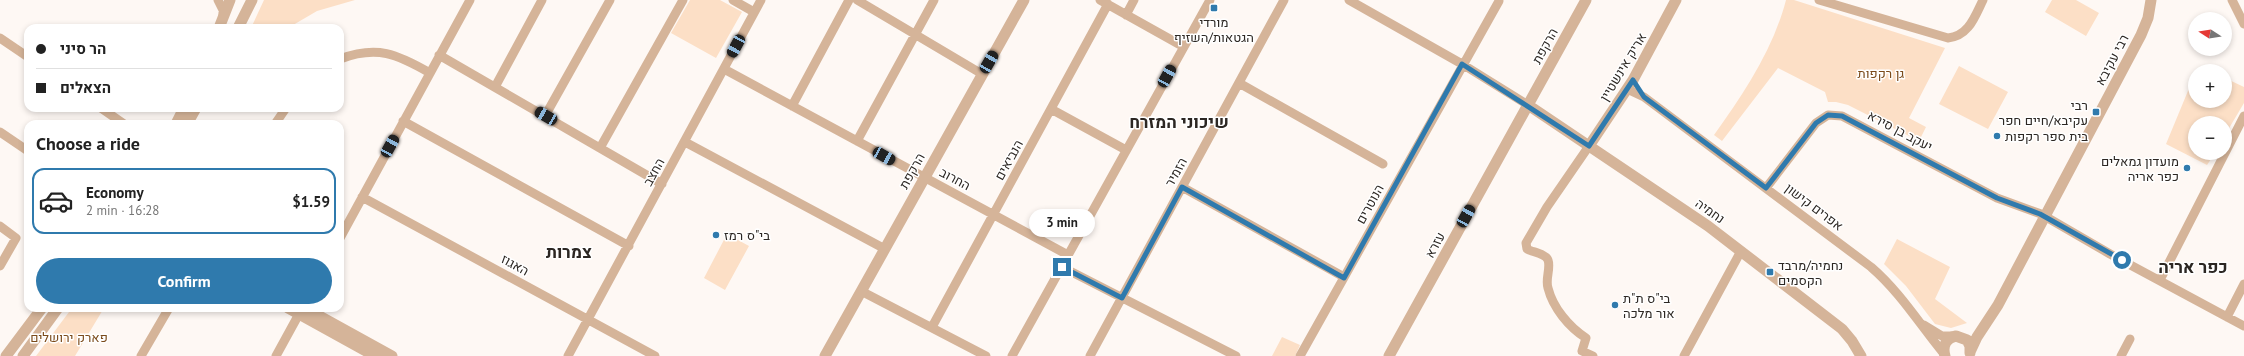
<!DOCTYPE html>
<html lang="en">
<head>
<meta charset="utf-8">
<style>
	:root { --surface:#fff; --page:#f6f6f6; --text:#222; --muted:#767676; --line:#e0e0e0; --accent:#2f7aad }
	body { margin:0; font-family:"PT Sans",Heebo,sans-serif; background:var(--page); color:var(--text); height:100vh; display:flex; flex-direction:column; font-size:15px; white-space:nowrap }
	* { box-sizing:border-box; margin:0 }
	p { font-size:13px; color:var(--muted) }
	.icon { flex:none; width:22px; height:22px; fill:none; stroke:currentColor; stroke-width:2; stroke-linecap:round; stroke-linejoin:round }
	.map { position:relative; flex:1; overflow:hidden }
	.drawer { position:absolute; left:24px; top:120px; width:320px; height:192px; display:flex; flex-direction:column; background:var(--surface); border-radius:12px; box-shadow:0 2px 6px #0003 }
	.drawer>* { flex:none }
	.hud { position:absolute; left:24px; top:24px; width:320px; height:88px; border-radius:12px; box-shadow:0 2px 6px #0003; display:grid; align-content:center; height:88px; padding:0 12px; background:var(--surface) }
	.needle { width:26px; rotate:282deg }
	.buttons { position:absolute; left:2188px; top:12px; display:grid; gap:8px }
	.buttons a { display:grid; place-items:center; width:44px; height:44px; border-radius:50%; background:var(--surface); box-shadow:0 2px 6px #0003; font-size:20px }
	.end { position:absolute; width:18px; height:18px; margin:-9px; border:5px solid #2f7aad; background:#fff; box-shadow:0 0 0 2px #fff }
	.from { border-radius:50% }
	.bubble { position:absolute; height:28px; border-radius:14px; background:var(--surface); box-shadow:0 2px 6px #0003; font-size:13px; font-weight:700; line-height:28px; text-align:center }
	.car { position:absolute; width:12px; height:24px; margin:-12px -6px; border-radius:5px; box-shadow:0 0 3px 1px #0007; background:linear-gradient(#222 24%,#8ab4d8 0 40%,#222 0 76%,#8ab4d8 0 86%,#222 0) }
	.hud b { display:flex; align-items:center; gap:14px; height:38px; font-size:15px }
	.hud b+b { border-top:1px solid var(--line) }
	.hud i { width:10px; height:10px; background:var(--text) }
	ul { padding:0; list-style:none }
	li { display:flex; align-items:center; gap:12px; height:66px; margin:0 8px 6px; padding:0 4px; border:2px solid var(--line); border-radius:12px }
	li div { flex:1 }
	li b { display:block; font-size:15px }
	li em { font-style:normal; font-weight:700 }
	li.active { border-color:var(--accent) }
	li>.icon { width:36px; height:36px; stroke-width:1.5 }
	h2 { padding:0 12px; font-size:18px; line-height:48px }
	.button { display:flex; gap:8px; margin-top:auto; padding:8px 12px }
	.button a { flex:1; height:46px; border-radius:24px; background:var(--accent); color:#fff; font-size:16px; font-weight:700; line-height:46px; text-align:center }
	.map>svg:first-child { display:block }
	.green { fill:#fcdfc6 }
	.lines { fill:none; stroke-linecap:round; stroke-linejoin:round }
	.minor { stroke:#d5b499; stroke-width:9 }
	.tertiary { stroke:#d5b499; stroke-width:11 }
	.route { stroke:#2f7aad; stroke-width:5 }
	.poi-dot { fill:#2f7aad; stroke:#fff; stroke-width:1.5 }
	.labels { text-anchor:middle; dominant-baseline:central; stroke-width:3; stroke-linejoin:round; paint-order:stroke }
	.poi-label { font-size:13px; fill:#2c2723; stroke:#fff; text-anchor:start }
	.street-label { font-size:13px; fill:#2c2723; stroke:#fff }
	.park-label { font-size:13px; fill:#7b4b1b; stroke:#fff }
	.district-label { font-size:17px; font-weight:bold; fill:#2c2723; stroke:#fff }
</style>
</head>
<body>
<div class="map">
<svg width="2244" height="356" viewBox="0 0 2244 356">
	<rect width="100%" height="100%" fill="#fef8f4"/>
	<path class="green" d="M264,0H355L317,11L288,28H251Z
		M690,0H720L742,12L716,58L671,33Z
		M1786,0H1794L1945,48L1909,118L1926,127L1919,141L1848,105L1836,102H1828L1825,92L1778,68L1722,141L1714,135C1744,93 1773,50 1786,0Z
		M2052,0H2076L2099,13L2086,36L2045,12Z
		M1959,66L2008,92L1988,129L1939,104Z
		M2195,74V101H2225V78L2244,87V103L2225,135V123H2195V153H2215L2207,165L2166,144Z
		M727,234L749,246L725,290L704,278Z
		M1897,239L1950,267L1935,299L1967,323L1951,328L1935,324L1906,286L1884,264Z
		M72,308H104L75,356H36Z
		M1282,337L1300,345L1295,356H1272Z"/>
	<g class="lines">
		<path class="minor" d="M218,0L223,10V17
			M733,0L754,12
			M857,0L982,74
			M1100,0L1184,47
			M1349,0L1462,64L1528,105
			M1819,0L1948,38C1969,36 1975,16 1983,0
			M2232,0L2244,24
			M1126,15L1134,0
			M0,38L28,57
			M439,55L662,184
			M340,59C377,45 397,54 430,73
			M724,69L1068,255
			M1239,83L1383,164
			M495,87L542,0
			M1627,89L1644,97L1871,267C1901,293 1920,325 1945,355
			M792,106L849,0
			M101,108L124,124
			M1051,109L1126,150
			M545,116L610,0
			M403,121L629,246
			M275,124L286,108
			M0,132L28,151
			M857,141L934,0
			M685,142L885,249
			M1589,146L1547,207L1526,243L1527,249C1532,252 1546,254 1548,260C1551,268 1545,279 1548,288C1553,308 1569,327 1586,338L1582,351L1593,356
			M600,148L683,0
			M1182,187L1344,277
			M1766,188L1816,123L1828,115L1842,116L1997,198L2041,214L2110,254L2244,326
			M362,197L655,356
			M0,226L16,238L0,266
			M340,238L470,0
			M1062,267L1236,356
			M2160,280L2244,116
			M861,291L986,356
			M2227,317L2244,284
			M1924,325L1942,336H1953
			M932,327L1108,4
			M141,356L169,308
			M276,356L299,314
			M568,356L761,0
			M1012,356L1210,0
			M1090,356L1284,0
			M1300,356L1499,1
			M1684,356L1741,251
			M2121,356L2130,339"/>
		<path class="tertiary" d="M219,28L230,0
			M238,28L252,0
			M1528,105L1708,226L1842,329L1852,341L1861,356
			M176,124L184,108
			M187,124L196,108
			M1589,146L1633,80L1676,0
			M288,308L375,356
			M305,308L392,356
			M1970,352L1977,337L1998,305L2141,35L2148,18L2151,0
			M6,356L42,308
			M23,356L58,308
			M825,356L1024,0
			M1389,356L1586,0
			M1945,356C1942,346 1946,338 1956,336L1967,340L1970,346V353"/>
	</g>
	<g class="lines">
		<path class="route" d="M1062,267L1122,298L1182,187L1344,278L1462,64L1589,146L1633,80L1644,97L1766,188L1816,123L1828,115L1842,116L1997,198L2040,214L2122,260"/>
	</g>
	<g class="poi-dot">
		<rect x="1210" y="4" width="8" height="8" rx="2"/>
		<rect x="2092" y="108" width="8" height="8" rx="2"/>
		<circle cx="1997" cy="136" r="4"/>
		<circle cx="2187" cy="168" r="4"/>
		<circle cx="716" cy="235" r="4"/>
		<rect x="1766" y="268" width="8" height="8" rx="2"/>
		<circle cx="1615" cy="305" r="4"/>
	</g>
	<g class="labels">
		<g class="poi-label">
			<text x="1214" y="22" text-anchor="middle">מורדי<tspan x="1214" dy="15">הגטאות/השזיף</tspan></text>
			<text x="2088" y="105" text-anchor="end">רבי<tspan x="2088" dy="15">עקיבא/חיים חפר</tspan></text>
			<text x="2005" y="136">בית ספר רקפות</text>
			<text x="2179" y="161" text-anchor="end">מועדון גמאלים<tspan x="2179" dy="15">כפר אריה</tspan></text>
			<text x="724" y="235">בי"ס רמז</text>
			<text x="1778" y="265">נחמיה/מרבד<tspan x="1778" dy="15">הקסמים</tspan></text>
			<text x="1623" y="298">בי"ס ת"ת<tspan x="1623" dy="15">אור מלכה</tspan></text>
		</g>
		<g class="street-label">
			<text transform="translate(1545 46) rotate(-61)">הרקפת</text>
			<text transform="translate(2112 60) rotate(-62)">רבי עקיבא</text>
			<text transform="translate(1623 67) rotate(-59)">אריק אינשטיין</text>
			<text transform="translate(1900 131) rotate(28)">יעקב בן סירא</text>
			<text transform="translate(1009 160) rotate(-61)">הנביאים</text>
			<text transform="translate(912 171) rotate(-61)">הרקפת</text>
			<text transform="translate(654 172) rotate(-61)">החצב</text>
			<text transform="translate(1176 172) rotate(-61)">הזמיר</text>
			<text transform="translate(955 179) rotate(28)">החרוב</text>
			<text transform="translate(1370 204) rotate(-61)">הנוטרים</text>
			<text transform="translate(1814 207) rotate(37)">אפרים קישון</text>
			<text transform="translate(1710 211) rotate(35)">נחמיה</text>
			<text transform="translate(1435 245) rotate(-61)">עזרא</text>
			<text transform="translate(515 265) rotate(29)">האגוז</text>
		</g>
		<g class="park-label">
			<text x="1881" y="73">גן רקפות</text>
			<text x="69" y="337">פארק ירושלים</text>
		</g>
		<g class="district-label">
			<text x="1179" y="122">שיכוני המזרח</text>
			<text x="569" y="252">צמרות</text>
			<text x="2193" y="267">כפר אריה</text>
		</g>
	</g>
</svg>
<div class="buttons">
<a><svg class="needle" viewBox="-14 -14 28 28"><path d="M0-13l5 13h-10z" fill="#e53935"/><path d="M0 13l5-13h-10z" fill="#767676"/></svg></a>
<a>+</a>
<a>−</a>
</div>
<i class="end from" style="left:2122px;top:260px"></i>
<i class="end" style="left:1062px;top:267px"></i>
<div class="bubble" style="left:1029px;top:209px;width:66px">3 min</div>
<i class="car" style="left:736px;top:46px;rotate:208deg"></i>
<i class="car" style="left:989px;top:62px;rotate:30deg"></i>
<i class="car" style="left:1167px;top:76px;rotate:29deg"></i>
<i class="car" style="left:546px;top:116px;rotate:300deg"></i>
<i class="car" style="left:390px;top:146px;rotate:29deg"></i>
<i class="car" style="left:884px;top:156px;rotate:119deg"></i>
<i class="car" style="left:1466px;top:216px;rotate:29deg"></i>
<div class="hud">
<b><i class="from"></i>הר סיני</b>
<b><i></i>הצאלים</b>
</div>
<section class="drawer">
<h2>Choose a ride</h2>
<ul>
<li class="active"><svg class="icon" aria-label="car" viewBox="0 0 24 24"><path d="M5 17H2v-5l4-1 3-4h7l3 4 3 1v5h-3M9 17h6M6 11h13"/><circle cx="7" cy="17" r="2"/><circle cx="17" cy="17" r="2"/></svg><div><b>Economy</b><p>2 min · 16:28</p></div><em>$1.59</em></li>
</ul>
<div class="button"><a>Confirm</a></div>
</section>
</div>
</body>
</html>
